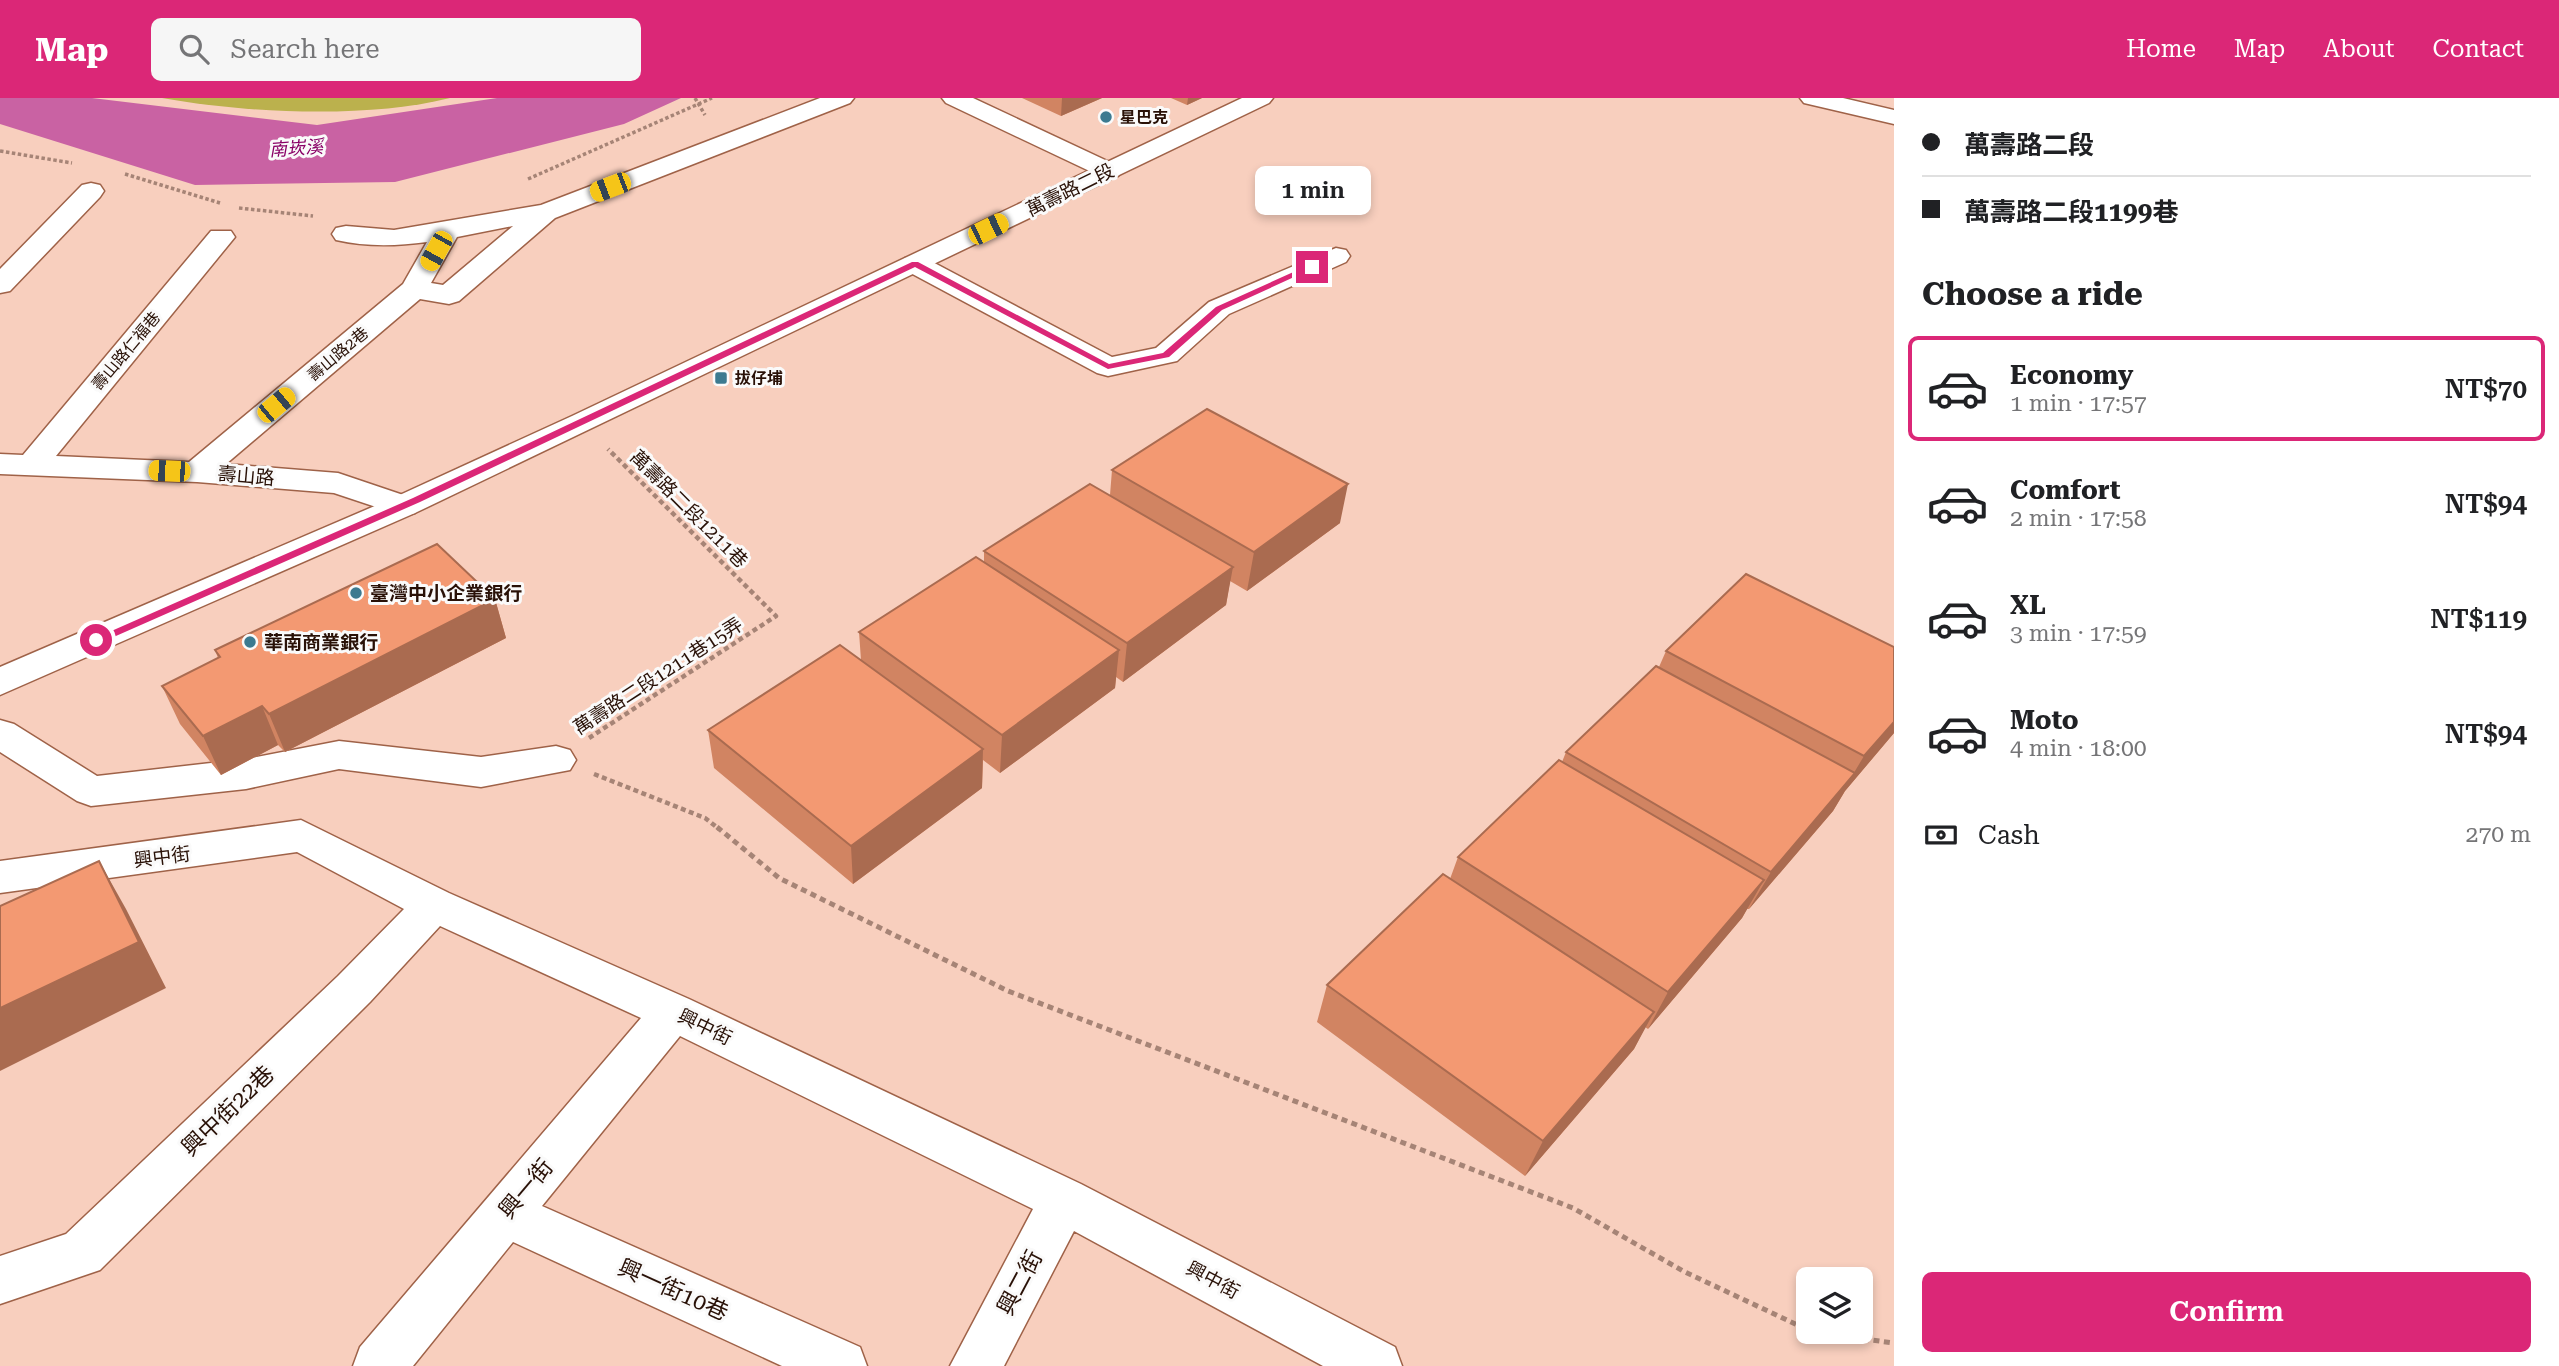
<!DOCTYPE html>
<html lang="en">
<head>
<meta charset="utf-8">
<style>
	:root { --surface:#fff; --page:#f6f6f6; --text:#202124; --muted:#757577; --line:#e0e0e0; --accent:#db2777 }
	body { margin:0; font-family:"Roboto Serif","Noto Sans TC",serif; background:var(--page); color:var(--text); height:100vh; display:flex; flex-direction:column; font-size:26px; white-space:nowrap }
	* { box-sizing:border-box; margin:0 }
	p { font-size:23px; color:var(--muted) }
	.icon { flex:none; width:38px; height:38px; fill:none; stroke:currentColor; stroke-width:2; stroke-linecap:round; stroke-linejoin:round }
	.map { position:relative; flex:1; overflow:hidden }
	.details { display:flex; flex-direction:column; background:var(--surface); width:665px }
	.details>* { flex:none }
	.banner { display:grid; align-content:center; height:154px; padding:0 28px; background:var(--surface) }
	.controls { position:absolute; left:1796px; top:1169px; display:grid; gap:14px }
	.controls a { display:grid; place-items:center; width:77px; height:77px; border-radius:10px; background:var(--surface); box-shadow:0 4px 10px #0003; font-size:35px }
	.end { position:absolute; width:32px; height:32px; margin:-16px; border:9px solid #db2777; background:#fff; box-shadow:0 0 0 4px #fff }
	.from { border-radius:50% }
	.bubble { position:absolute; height:49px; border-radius:10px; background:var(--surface); box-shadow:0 4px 10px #0003; font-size:23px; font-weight:600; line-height:49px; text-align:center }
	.car { position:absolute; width:21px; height:42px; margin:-21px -10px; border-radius:9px; box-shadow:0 0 5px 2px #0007; background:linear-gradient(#f5c518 24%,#345 0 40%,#f5c518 0 76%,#345 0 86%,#f5c518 0) }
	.banner b { display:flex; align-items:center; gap:24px; height:66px; font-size:26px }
	.banner b+b { border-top:2px solid var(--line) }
	.banner i { width:18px; height:18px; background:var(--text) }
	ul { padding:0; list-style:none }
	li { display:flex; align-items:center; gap:21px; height:105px; margin:0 14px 10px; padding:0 14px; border:4px solid transparent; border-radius:10px }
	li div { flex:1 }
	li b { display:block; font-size:26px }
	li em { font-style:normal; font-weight:600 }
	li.active { border-color:var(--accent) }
	li>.icon { width:63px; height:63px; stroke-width:1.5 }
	h2 { padding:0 28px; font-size:32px; line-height:84px }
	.pay { display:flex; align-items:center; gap:18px; height:77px; padding:0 28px; font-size:26px }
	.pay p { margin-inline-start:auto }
	.primary-button { display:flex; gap:14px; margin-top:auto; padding:14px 28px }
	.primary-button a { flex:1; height:80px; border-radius:10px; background:var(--accent); color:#fff; font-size:28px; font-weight:600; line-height:80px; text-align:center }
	header { display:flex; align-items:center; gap:42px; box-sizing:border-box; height:98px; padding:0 35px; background:var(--accent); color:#fff }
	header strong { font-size:33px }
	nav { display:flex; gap:38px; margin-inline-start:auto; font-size:24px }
	.search { width:490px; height:63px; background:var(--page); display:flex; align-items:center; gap:18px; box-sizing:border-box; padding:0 24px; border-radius:10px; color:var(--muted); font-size:26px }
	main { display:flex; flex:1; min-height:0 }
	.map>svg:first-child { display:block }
	.green { fill:#bbb14d }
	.water { fill:#c962a3 }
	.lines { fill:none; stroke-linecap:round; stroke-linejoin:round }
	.minor-casing { stroke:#9f6248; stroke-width:3 }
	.major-casing { stroke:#9f6248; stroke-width:3 }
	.path-far2 { stroke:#a68476; stroke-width:3.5; stroke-dasharray:3.5 2.5; stroke-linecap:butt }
	.path-far1 { stroke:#a68476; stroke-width:4.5; stroke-dasharray:5 3.5; stroke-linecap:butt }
	.path { stroke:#a68476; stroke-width:5; stroke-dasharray:6 4.5; stroke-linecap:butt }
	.minor { fill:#fff; fill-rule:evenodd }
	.major { fill:#fff; fill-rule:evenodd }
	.wall { fill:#d18462 }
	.shaded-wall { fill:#aa6b50 }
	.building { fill:#f39972; stroke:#aa6b50; stroke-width:2 }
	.route { fill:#db2777 }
	.poi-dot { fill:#3c7a90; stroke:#fafafa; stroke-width:2.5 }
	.labels { text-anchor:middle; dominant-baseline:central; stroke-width:6; stroke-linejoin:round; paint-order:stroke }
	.far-poi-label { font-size:16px; font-weight:bold; fill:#291107; stroke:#fafafa; text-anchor:start }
	.far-street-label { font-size:16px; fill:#291107; stroke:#fafafa }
	.far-water-label { font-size:18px; font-style:italic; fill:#890066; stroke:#fafafa }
	.street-label { font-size:19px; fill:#291107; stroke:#fafafa }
	.poi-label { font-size:19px; font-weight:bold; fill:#291107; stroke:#fafafa; text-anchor:start }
	.near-street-label { font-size:23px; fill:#291107; stroke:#fafafa }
</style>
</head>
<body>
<header>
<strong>Map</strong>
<div class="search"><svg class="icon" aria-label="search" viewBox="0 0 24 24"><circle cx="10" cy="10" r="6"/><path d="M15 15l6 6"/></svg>Search here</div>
<nav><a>Home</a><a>Map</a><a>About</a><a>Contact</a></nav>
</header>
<main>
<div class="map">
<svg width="1894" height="1268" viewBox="0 0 1894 1268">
	<rect width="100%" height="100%" fill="#f8cfbe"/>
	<path class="green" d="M162,0H450C368,21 245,15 162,0Z"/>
	<path class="water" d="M0,0H92L317,27L497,0H681L624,26L395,84L195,87L0,26Z"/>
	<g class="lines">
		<defs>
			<path id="minor" d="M820,0H854L850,5L555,120L459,203L449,206L420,201L226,366L338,375L415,401L420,408L415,415L403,418L334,395L197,384L0,376V356L23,357L211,133H231L235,139L56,358L189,364L403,186L427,144C397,148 366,149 336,142L332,136L336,130L346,128L394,132L541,107ZM513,128L443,187L431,185L457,139Z
				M942,0H973L1118,68L1122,73L1118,78H1100L946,5Z
				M1800,0H1843L1894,12V26L1804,5Z
				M91,85L100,87L104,93L100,99L10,193L0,195V171L82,87Z
				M1336,150L1346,152L1350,158L1346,164L1229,216L1177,263L1108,278L1097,275L905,172L901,166L905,160H925L1112,259L1156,250L1209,204Z
				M0,622L14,626L97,678L246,661L339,643L481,659L556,648L570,652L576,662L570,672L481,689L339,671L246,691L91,708L77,703L0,654Z
				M301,722L449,795L689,901L1081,1086L1395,1249L1402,1268H1323L1074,1133L1004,1268H950L1033,1111L680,938L542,1108L860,1249L867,1268H782L513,1144L413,1268H353L360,1249L641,920L440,828L370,904L100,1172L0,1206V1158L66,1136L338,878L404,811L297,754L0,795V763Z"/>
			<path id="major" d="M1242,0H1273L1269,5L415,415L0,597V569L391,401L572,318Z"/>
		</defs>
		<use href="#minor" class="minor-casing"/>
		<use href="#major" class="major-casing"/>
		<path class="path-far2" d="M695,0L705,17
			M0,53L72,65
			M125,76L220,105
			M528,81L712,0
			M239,110L313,118"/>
		<path class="path-far1" d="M589,640L776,518L608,351
			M594,676L705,720L719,731"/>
		<path class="path" d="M717,729L779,780L1008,893L1573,1110L1683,1173L1808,1232
			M1811,1234L1894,1245"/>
		<use href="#minor" class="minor"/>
		<use href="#major" class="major"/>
	</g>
	<path class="wall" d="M1022,0H1102L1061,18Z
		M1171,0H1202L1187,7Z
		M1112,372L1340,425L1247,493L1230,483L1226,507L1123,584L1116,579L1115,590L1000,675L983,662L982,690L853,786L714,670L708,632L861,562L859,534L984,464V453L1110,397Z
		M495,501L506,540L285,654L278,647L221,677L180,626L162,588L218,560L215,552Z
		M1894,549V635L1845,693L1833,713L1749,811H1747L1742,820L1648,931L1645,929L1634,951L1525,1078L1317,924L1327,887L1450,781L1458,759L1562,664L1566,654L1659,569L1666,553Z"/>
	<path class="shaded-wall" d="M1062,0H1102L1061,18Z
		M1188,0H1202L1187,7Z
		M1348,386L1340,425L1247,493L1254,454Z
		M1233,469L1226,507L1123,584L1127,545Z
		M495,501L506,540L285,654L269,616Z
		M1119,552L1115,590L1000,675L1002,637Z
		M262,608L278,647L221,677L203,638Z
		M1894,624V635L1845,693L1833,713L1749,811L1771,774L1852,678L1864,658Z
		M983,651L982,690L853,786L851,748Z
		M99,763L126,811L166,890L0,973V910Z
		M1764,782L1742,820L1648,931L1668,894Z
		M1654,914L1634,951L1525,1078L1543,1043Z"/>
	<path class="building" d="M1207,311L1348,386L1254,454L1112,372Z
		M1090,386L1233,469L1127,545L984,453Z
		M437,446L495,501L269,616L262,608L203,638L162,588L220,559L215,552Z
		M976,459L1119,552L1002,637L859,534Z
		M1746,476L1894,549V624L1864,658L1666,553Z
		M840,547L983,651L851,748L708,632Z
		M1656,568L1855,675L1771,774L1566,654Z
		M1559,662L1764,782L1668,894L1458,759Z
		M99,763L139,844L0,910V808Z
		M1443,776L1654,914L1543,1043L1327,887Z"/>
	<path class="route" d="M912,164H918L1109,266L1163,255L1216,209L1309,167L1316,169L1222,212L1169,259L1108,271L915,169L420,404L100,545L91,542L413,400Z"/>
	<g class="poi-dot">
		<circle cx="1106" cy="19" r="7"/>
		<rect x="714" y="273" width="14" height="14" rx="3.5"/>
		<circle cx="356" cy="495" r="7"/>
		<circle cx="250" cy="544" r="7"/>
	</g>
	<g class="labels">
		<g class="far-poi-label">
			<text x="1120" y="19">星巴克</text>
			<text x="735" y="280">拔仔埔</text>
		</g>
		<g class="far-street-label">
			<text transform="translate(126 253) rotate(-50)">壽山路仁福巷</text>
			<text transform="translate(338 256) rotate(-40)">壽山路2巷</text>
		</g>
		<g class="far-water-label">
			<text transform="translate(296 50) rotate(-4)">南崁溪</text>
		</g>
		<g class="street-label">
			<text transform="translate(1070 92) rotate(-26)">萬壽路二段</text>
			<text transform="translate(246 378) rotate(5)">壽山路</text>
			<text transform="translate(689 411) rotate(45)">萬壽路二段1211巷</text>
			<text transform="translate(658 578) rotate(-33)">萬壽路二段1211巷15弄</text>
			<text transform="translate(162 759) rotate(-7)">興中街</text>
			<text transform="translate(705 929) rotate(26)">興中街</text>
			<text transform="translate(1213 1182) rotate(28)">興中街</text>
		</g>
		<g class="poi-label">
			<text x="370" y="495">臺灣中小企業銀行</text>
			<text x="264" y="544">華南商業銀行</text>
		</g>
		<g class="near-street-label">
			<text transform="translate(228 1013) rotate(-44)">興中街22巷</text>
			<text transform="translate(526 1091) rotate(-50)">興一街</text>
			<text transform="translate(1020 1185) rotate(-62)">興二街</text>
			<text transform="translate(673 1192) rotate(24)">興一街10巷</text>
		</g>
	</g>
</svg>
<div class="controls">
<a><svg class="icon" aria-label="layers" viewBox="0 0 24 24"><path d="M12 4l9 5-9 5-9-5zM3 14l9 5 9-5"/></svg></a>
</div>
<i class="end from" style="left:96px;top:542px"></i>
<i class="end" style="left:1312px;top:169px"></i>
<div class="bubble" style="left:1255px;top:68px;width:116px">1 min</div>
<i class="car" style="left:610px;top:89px;rotate:249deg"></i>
<i class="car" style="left:988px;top:131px;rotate:64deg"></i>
<i class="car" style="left:436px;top:153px;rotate:209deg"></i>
<i class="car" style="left:276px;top:307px;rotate:50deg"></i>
<i class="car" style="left:169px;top:373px;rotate:272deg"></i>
</div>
<section class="details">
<div class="banner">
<b><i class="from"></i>萬壽路二段</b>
<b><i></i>萬壽路二段1199巷</b>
</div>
<h2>Choose a ride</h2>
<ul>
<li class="active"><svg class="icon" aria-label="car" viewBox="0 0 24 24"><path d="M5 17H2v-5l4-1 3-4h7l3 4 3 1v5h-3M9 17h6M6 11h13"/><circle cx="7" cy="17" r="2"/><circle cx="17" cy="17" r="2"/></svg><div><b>Economy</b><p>1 min · 17:57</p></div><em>NT$70</em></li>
<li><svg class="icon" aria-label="car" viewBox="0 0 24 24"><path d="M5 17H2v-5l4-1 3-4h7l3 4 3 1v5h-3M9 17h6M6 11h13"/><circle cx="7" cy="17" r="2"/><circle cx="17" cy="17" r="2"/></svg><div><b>Comfort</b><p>2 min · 17:58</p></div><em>NT$94</em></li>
<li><svg class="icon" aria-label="car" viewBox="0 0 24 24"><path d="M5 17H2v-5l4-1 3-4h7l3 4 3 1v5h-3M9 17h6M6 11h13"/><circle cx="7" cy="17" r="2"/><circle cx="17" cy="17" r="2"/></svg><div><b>XL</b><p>3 min · 17:59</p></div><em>NT$119</em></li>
<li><svg class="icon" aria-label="car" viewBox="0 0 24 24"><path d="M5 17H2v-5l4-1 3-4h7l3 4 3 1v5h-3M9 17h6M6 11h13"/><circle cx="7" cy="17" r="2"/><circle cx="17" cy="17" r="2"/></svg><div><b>Moto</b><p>4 min · 18:00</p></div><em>NT$94</em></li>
</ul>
<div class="pay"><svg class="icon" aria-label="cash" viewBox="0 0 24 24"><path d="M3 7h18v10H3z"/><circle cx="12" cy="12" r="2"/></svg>Cash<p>270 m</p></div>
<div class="primary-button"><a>Confirm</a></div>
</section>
</main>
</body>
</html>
